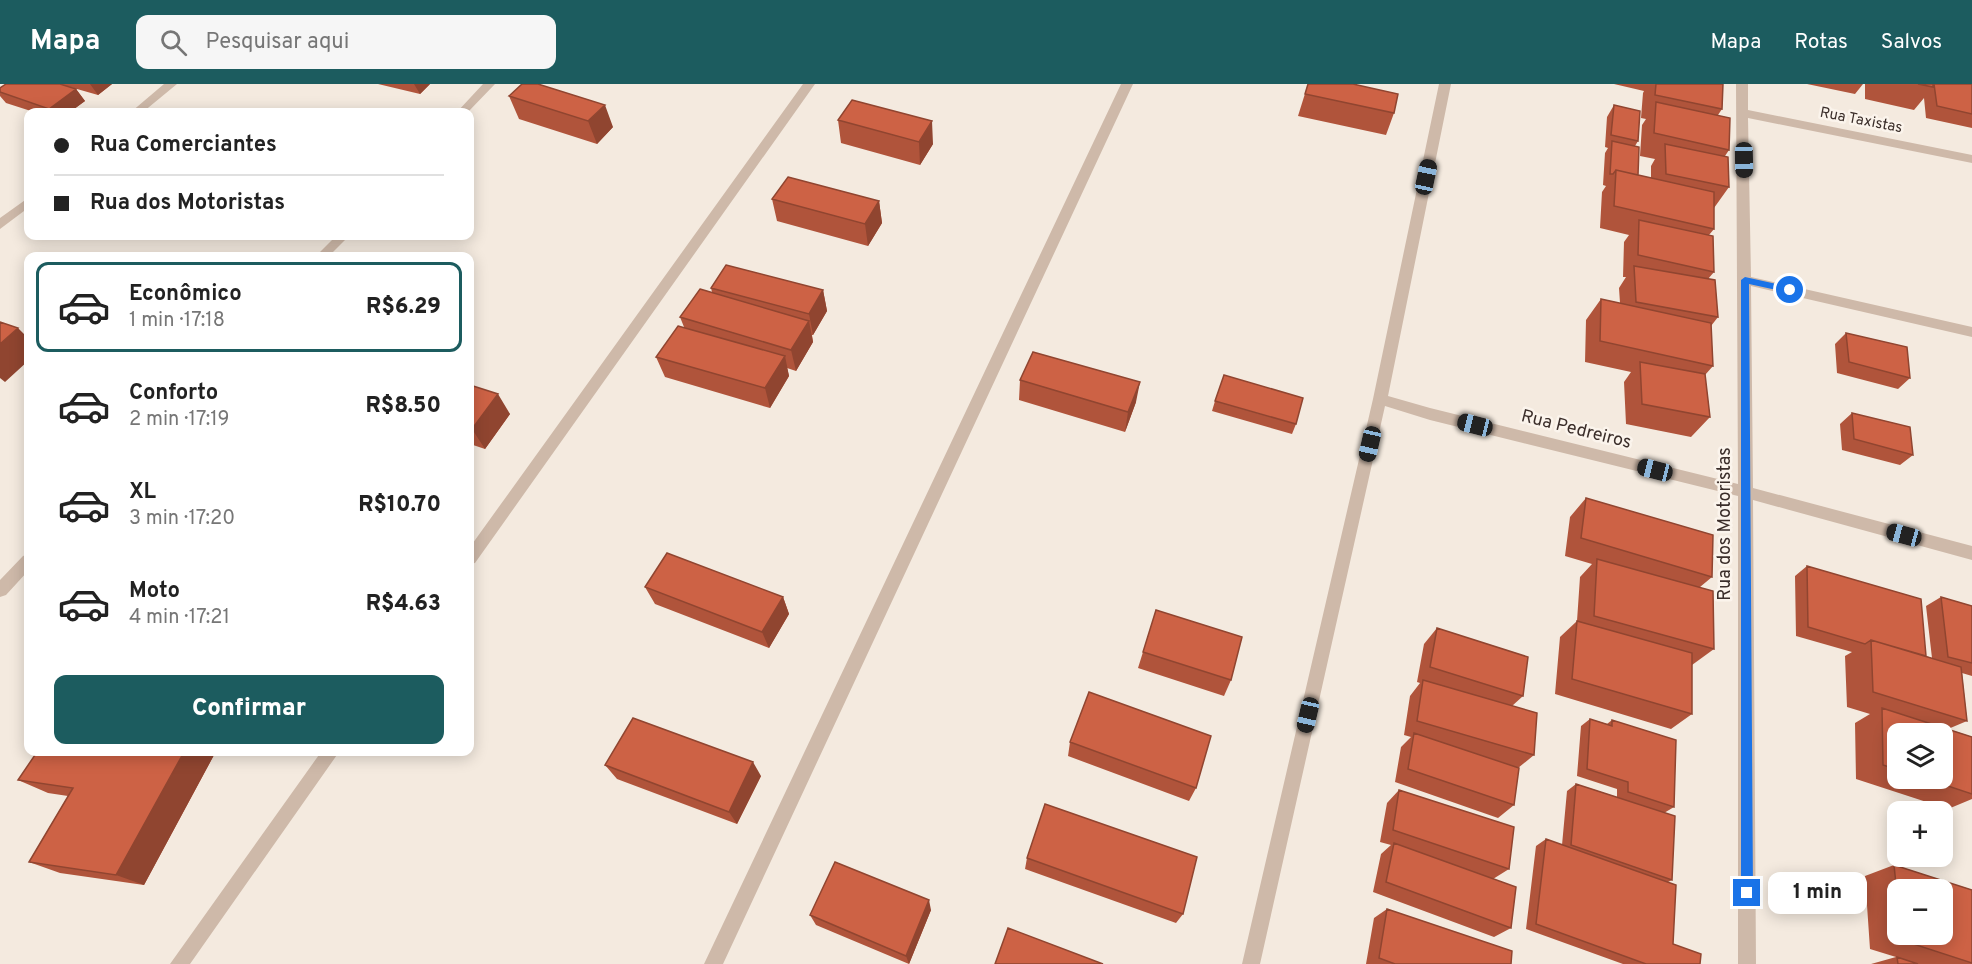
<!DOCTYPE html>
<html lang="pt">
<head>
<meta charset="utf-8">
<style>
	:root { --surface:#fff; --page:#f6f6f6; --text:#222; --muted:#767676; --line:#e0e0e0; --accent:#1c5c5f }
	body { margin:0; font-family:Overpass,sans-serif; background:var(--page); color:var(--text); height:100vh; display:flex; flex-direction:column; font-size:22px; white-space:nowrap }
	* { box-sizing:border-box; margin:0 }
	p { font-size:20px; color:var(--muted) }
	.icon { flex:none; width:33px; height:33px; fill:none; stroke:currentColor; stroke-width:2; stroke-linecap:round; stroke-linejoin:round }
	.map { position:relative; flex:1; overflow:hidden }
	.details { position:absolute; left:24px; top:168px; width:450px; height:504px; display:flex; flex-direction:column; background:var(--surface); border-radius:12px; box-shadow:0 3px 15px #0003 }
	.details>* { flex:none }
	.top-card { position:absolute; left:24px; top:24px; width:450px; height:132px; border-radius:12px; box-shadow:0 3px 15px #0003; display:grid; align-content:center; height:132px; padding:0 30px; background:var(--surface) }
	.buttons { position:absolute; left:1887px; top:639px; display:grid; gap:12px }
	.buttons a { display:grid; place-items:center; width:66px; height:66px; border-radius:12px; background:var(--surface); box-shadow:0 3px 15px #0003; font-size:30px }
	.end { position:absolute; width:27px; height:27px; margin:-14px; border:8px solid #1a73e8; background:#fff; box-shadow:0 0 0 3px #fff }
	.from { border-radius:50% }
	.bubble { position:absolute; height:42px; border-radius:12px; background:var(--surface); box-shadow:0 3px 15px #0003; font-size:20px; font-weight:800; line-height:42px; text-align:center }
	.car { position:absolute; width:18px; height:36px; margin:-18px -9px; border-radius:8px; box-shadow:0 0 4px 2px #0007; background:linear-gradient(#222 24%,#8ab4d8 0 40%,#222 0 76%,#8ab4d8 0 86%,#222 0) }
	.top-card b { display:flex; align-items:center; gap:21px; height:57px; font-size:22px }
	.top-card b+b { border-top:2px solid var(--line) }
	.top-card i { width:15px; height:15px; background:var(--text) }
	ul { padding:10px 0 0; list-style:none }
	li { display:flex; align-items:center; gap:18px; height:90px; margin:0 12px 9px; padding:0 18px; border:3px solid transparent; border-radius:12px }
	li div { flex:1 }
	li b { display:block; font-size:22px }
	li em { font-style:normal; font-weight:800 }
	li.on { border-color:var(--accent) }
	li>.icon { width:54px; height:54px; stroke-width:1.5 }
	.cta { display:flex; gap:12px; margin-top:auto; padding:12px 30px }
	.cta a { flex:1; height:69px; border-radius:12px; background:var(--accent); color:#fff; font-size:24px; font-weight:800; line-height:69px; text-align:center }
	header { display:flex; align-items:center; gap:36px; box-sizing:border-box; height:84px; padding:0 30px; background:var(--accent); color:#fff }
	header strong { font-size:28px }
	nav { display:flex; gap:33px; margin-inline-start:auto; font-size:21px }
	.search { width:420px; height:54px; background:var(--page); display:flex; align-items:center; gap:15px; box-sizing:border-box; padding:0 21px; border-radius:12px; color:var(--muted); font-size:22px }
	.map>svg:first-child { display:block }
	.lines { fill:none; stroke-linecap:round; stroke-linejoin:round }
	.minor { fill:#ceb9a9; fill-rule:evenodd }
	.wall { fill:#b0543b; fill-rule:evenodd }
	.shaded-wall { fill:#904530 }
	.building { fill:#cd6245; stroke:#904530; stroke-width:1.5 }
	.route { fill:#1a73e8 }
	.labels { text-anchor:middle; dominant-baseline:central; stroke-width:5; stroke-linejoin:round; paint-order:stroke }
	.far-street-label { font-size:15px; fill:#3b2e2a; stroke:#fbf4ec }
	.street-label { font-size:18px; fill:#3b2e2a; stroke:#fbf4ec }
</style>
</head>
<body>
<header>
<strong>Mapa</strong>
<div class="search"><svg class="icon" aria-label="search" viewBox="0 0 24 24"><circle cx="10" cy="10" r="6"/><path d="M15 15l6 6"/></svg>Pesquisar aqui</div>
<nav><a>Mapa</a><a>Rotas</a><a>Salvos</a></nav>
</header>
<div class="map">
<svg width="1972" height="880" viewBox="0 0 1972 880">
	<rect width="100%" height="100%" fill="#f4eadf"/>
	<g class="lines">
		<path class="minor" d="M164,0H177L143,28H131Z
			M483,0H495L468,28H457Z
			M803,0H815L475,479L470,480V463Z
			M1121,0H1133L723,880H704Z
			M1439,0H1451L1388,312L1430,324L1738,400L1736,0H1748V26L1972,71V79L1748,34L1751,193L1972,243V253L1751,202L1753,404L1972,462V476L1753,416L1756,880H1738V412L1430,336L1385,322L1260,880H1242L1373,315Z
			M28,114V124L0,145V134Z
			M336,152H349L329,172H316Z
			M28,470V487L6,511L0,513V496L23,472Z
			M321,668H339L190,880H170Z"/>
	</g>
	<path class="wall" d="M6,0H112L98,11L63,1L76,5L85,17L70,28H34L6,19L0,12V4Z
		M378,0H430L420,10Z
		M1308,0L1394,29L1386,51L1298,32Z
		M1614,0H1723L1722,25L1718,31L1729,66L1725,72L1729,103L1714,124V145L1709,151L1714,188L1708,195L1718,233L1711,242L1713,282L1705,291L1710,333L1691,353L1626,340L1624,298L1631,288L1585,278L1586,236L1601,215L1620,219L1619,204L1626,193H1623L1624,158L1629,151L1600,144L1602,108L1606,102L1603,101L1605,69L1608,64L1605,63L1607,33L1614,21L1638,57L1635,62L1638,91L1651,94V82L1655,75L1640,72L1642,41L1646,35L1641,34L1643,9L1644,7Z
		M1807,0H1863L1855,10Z
		M1865,0H1972V44L1926,34L1924,14L1914,26L1865,15Z
		M509,12L613,43L597,60L519,35Z
		M838,36L933,60L920,81L841,59Z
		M772,115L879,117L882,139L868,162L777,137Z
		M711,204L823,206L827,227L813,251H812L813,258L796,287L787,284L789,292L770,324L665,293L656,273L684,243L680,233L712,208Z
		M1846,249L1910,294L1898,305L1837,289L1835,260Z
		M1020,296L1136,318L1125,348L1019,316Z
		M470,301L510,330L485,365L470,360Z
		M1215,317L1296,340L1292,350L1212,327Z
		M1852,329L1913,371L1900,381L1842,366L1840,340Z
		M1586,414L1712,493L1700,503L1714,565L1692,581V630L1671,645L1555,610L1560,553L1577,537L1580,493L1592,480L1565,472L1570,433Z
		M1807,482L1926,572L1932,574L1926,522L1941,513L1972,522V592L1962,589L1967,637L1948,645L1972,653V715L1948,725L1856,695L1855,639L1870,630L1847,623L1845,572L1852,568L1796,552L1795,492ZM1898,650L1942,694H1898Z
		M645,503L783,513L789,530L769,564L655,520Z
		M1437,544L1523,612L1512,622L1534,671L1518,684L1514,721L1498,734L1395,698L1401,663L1411,653L1404,651L1410,612L1420,599L1417,598L1424,560Z
		M1143,568L1231,596L1224,612L1138,584Z
		M1590,635L1607,640L1612,636L1674,723L1664,729L1672,796L1668,798L1673,860L1700,880H1623L1526,845L1536,762L1546,755L1562,761L1567,707L1576,700L1617,713V705L1577,692L1581,642Z
		M1070,658L1196,704L1189,717L1068,672Z
		M214,671L144,801L60,789L29,778L68,712L48,709L18,696Z
		M605,681L761,692L737,740L617,695Z
		M1399,706L1509,785L1493,795L1511,844L1494,853L1373,808L1381,770L1391,761L1380,758L1387,719Z
		M1027,774L1183,830L1176,839L1025,785Z
		M1894,781L1972,806V880H1871L1896,873L1870,865L1865,792ZM1898,806L1942,850H1898Z
		M1387,825L1511,880H1366L1374,834Z
		M931,826L909,880L816,841L810,831Z"/>
	<path class="shaded-wall" d="M90,0H112L98,11Z
		M414,0H430L420,10Z
		M76,5L85,17L70,28H51L49,25Z
		M605,21L613,43L597,60L588,37Z
		M932,37L933,60L920,81L919,58Z
		M879,117L882,139L868,162L865,140Z
		M823,206L827,227L813,251L809,230Z
		M809,237L813,258L796,287L791,266Z
		M18,244L28,254V277L5,298L0,294V260Z
		M785,272L789,292L770,324L765,304Z
		M1140,298L1136,318L1125,348L1128,328Z
		M498,310L510,330L485,365L472,345Z
		M783,513L789,530L769,564L762,548Z
		M184,668H207L214,671L144,801L116,791Z
		M753,678L761,692L737,740L729,728Z
		M929,816L931,826L909,880L906,872Z"/>
	<path class="building" d="M6,0H60L76,5L49,25L0,8V4Z
		M522,0H538L605,21L588,37L509,12Z
		M1308,0H1353L1398,10L1394,29L1305,10Z
		M1656,0H1723L1722,25L1655,11Z
		M1918,0H1933V3Z
		M1934,0H1972V30L1937,22Z
		M852,16L932,37L919,58L838,36Z
		M1656,18L1730,34L1729,66L1654,49Z
		M1614,21L1640,27L1638,57L1611,51Z
		M1612,57L1639,63L1638,91L1616,86L1613,90H1610Z
		M1665,60L1728,73L1729,103L1666,90Z
		M1616,86L1714,108V145L1614,122Z
		M788,93L879,117L865,140L772,115Z
		M1639,136L1713,152L1714,188L1638,171Z
		M726,181L823,206L809,230L711,204Z
		M1634,182L1715,196L1718,233L1636,218Z
		M700,205L809,237L791,266L680,233Z
		M1601,215L1711,239L1713,282L1600,257Z
		M0,238L18,244L0,260Z
		M678,242L785,272L765,304L656,273Z
		M1846,249L1907,263L1910,294L1849,278Z
		M1033,268L1140,298L1128,328L1020,296Z
		M1640,278L1705,290L1710,333L1642,320Z
		M1224,291L1303,314L1296,340L1215,317Z
		M470,301L498,310L472,345H470Z
		M1852,329L1910,343L1913,371L1854,355Z
		M1586,414L1713,451L1712,493L1581,454Z
		M667,469L783,513L762,548L645,503Z
		M1597,475L1713,507L1714,565L1594,532Z
		M1807,482L1921,515L1926,572L1871,556L1865,560L1808,543Z
		M1941,513L1972,522V579L1948,573Z
		M1156,526L1242,553L1231,596L1143,568Z
		M1577,537L1692,569V630L1572,595Z
		M1437,544L1528,573L1523,612L1430,583Z
		M1871,556L1961,583L1967,637L1873,608Z
		M1423,596L1537,629L1534,671L1417,637Z
		M1089,608L1211,652L1196,704L1070,658Z
		M1882,624L1972,653V710L1924,694H1942V650H1898V686L1883,681Z
		M633,634L753,678L729,728L605,681Z
		M1590,635L1612,642V636L1676,656L1674,723L1628,708V698L1587,685Z
		M1414,649L1519,684L1514,721L1408,685Z
		M37,668H184L116,791L29,778L73,704L18,696Z
		M1576,700L1675,732L1672,796L1571,761Z
		M1399,706L1514,743L1509,785L1393,746Z
		M1045,720L1197,773L1183,830L1027,774Z
		M1546,755L1676,801L1673,860L1701,870L1700,880H1646L1536,840Z
		M1394,759L1516,803L1511,844L1386,798Z
		M835,778L929,816L906,872L810,831Z
		M1894,781L1972,806V879L1901,856L1900,850H1942V806H1898V819Z
		M1387,825L1512,867L1511,880H1395L1379,874Z
		M1008,844L1103,880H995Z
		M1897,873L1918,880H1898Z"/>
	<path class="route" d="M1745,193L1790,203L1795,206L1790,209L1749,200L1753,809L1747,815L1741,809V196Z"/>
	<g class="labels">
		<g class="far-street-label">
			<text transform="translate(1861 37) rotate(11)">Rua Taxistas</text>
		</g>
		<g class="street-label">
			<text transform="translate(1576 346) rotate(14)">Rua Pedreiros</text>
			<text transform="translate(1725 440) rotate(-90)">Rua dos Motoristas</text>
		</g>
	</g>
</svg>
<div class="buttons">
<a><svg class="icon" aria-label="layers" viewBox="0 0 24 24"><path d="M12 4l9 5-9 5-9-5zM3 14l9 5 9-5"/></svg></a>
<a>+</a>
<a>−</a>
</div>
<i class="end from" style="left:1790px;top:206px"></i>
<i class="end" style="left:1747px;top:809px"></i>
<div class="bubble" style="left:1768px;top:788px;width:99px">1 min</div>
<i class="car" style="left:1744px;top:76px;rotate:179deg"></i>
<i class="car" style="left:1426px;top:93px;rotate:12deg"></i>
<i class="car" style="left:1475px;top:341px;rotate:284deg"></i>
<i class="car" style="left:1370px;top:360px;rotate:193deg"></i>
<i class="car" style="left:1655px;top:386px;rotate:284deg"></i>
<i class="car" style="left:1904px;top:451px;rotate:285deg"></i>
<i class="car" style="left:1308px;top:631px;rotate:193deg"></i>
<div class="top-card">
<b><i class="from"></i>Rua Comerciantes</b>
<b><i></i>Rua dos Motoristas</b>
</div>
<section class="details">
<ul>
<li class="on"><svg class="icon" aria-label="car" viewBox="0 0 24 24"><path d="M5 17H2v-5l4-1 3-4h7l3 4 3 1v5h-3M9 17h6M6 11h13"/><circle cx="7" cy="17" r="2"/><circle cx="17" cy="17" r="2"/></svg><div><b>Econômico</b><p>1 min · 17:18</p></div><em>R$6.29</em></li>
<li><svg class="icon" aria-label="car" viewBox="0 0 24 24"><path d="M5 17H2v-5l4-1 3-4h7l3 4 3 1v5h-3M9 17h6M6 11h13"/><circle cx="7" cy="17" r="2"/><circle cx="17" cy="17" r="2"/></svg><div><b>Conforto</b><p>2 min · 17:19</p></div><em>R$8.50</em></li>
<li><svg class="icon" aria-label="car" viewBox="0 0 24 24"><path d="M5 17H2v-5l4-1 3-4h7l3 4 3 1v5h-3M9 17h6M6 11h13"/><circle cx="7" cy="17" r="2"/><circle cx="17" cy="17" r="2"/></svg><div><b>XL</b><p>3 min · 17:20</p></div><em>R$10.70</em></li>
<li><svg class="icon" aria-label="car" viewBox="0 0 24 24"><path d="M5 17H2v-5l4-1 3-4h7l3 4 3 1v5h-3M9 17h6M6 11h13"/><circle cx="7" cy="17" r="2"/><circle cx="17" cy="17" r="2"/></svg><div><b>Moto</b><p>4 min · 17:21</p></div><em>R$4.63</em></li>
</ul>
<div class="cta"><a>Confirmar</a></div>
</section>
</div>
</body>
</html>
